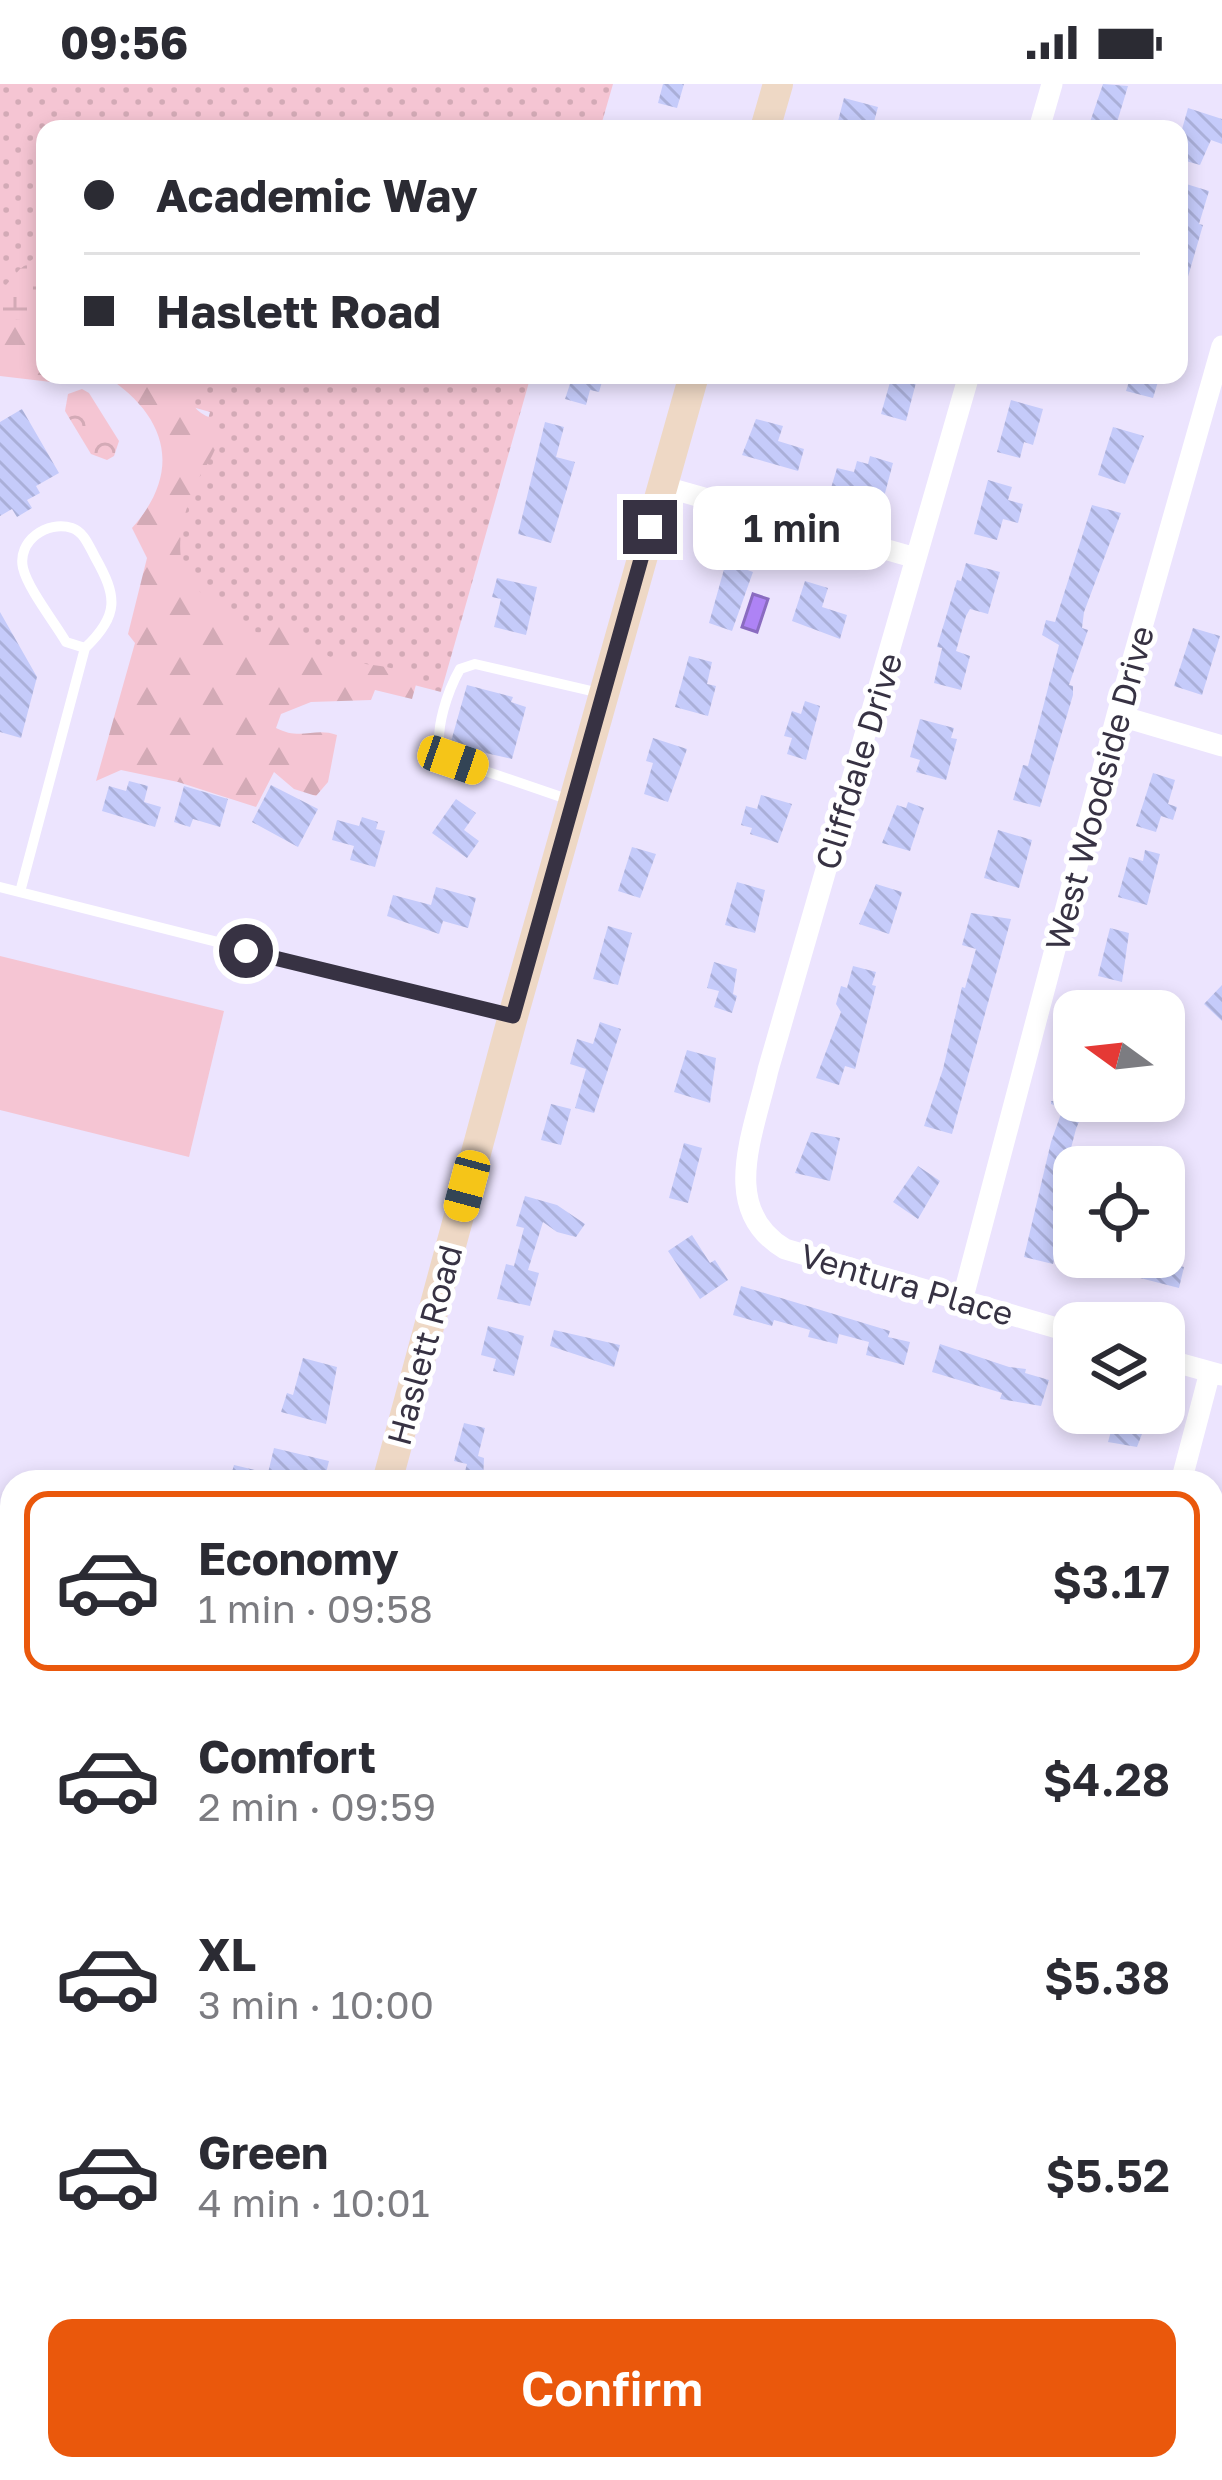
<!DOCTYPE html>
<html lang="en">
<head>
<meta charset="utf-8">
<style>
	:root { --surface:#fff; --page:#f7f7f7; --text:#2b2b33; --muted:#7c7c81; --line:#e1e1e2; --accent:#ea580c }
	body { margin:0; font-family:"Golos Text",sans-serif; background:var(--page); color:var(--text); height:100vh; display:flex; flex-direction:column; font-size:45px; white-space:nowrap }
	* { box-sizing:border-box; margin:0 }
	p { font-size:39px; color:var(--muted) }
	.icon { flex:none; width:66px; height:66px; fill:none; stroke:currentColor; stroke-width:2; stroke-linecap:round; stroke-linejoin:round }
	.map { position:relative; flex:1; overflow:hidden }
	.side { position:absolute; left:0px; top:1386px; width:1224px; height:1011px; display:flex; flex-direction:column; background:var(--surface); border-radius:36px 36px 0 0; box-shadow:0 6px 18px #0003 }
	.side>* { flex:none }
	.banner { position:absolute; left:36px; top:36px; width:1152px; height:264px; border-radius:24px; box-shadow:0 6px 18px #0003; display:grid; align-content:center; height:264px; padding:0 48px; background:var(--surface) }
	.needle { width:78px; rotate:285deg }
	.buttons { position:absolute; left:1053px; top:906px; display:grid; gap:24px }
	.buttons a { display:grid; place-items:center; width:132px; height:132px; border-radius:24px; background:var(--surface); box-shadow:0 6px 18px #0003; font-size:60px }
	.end { position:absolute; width:54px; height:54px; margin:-27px; border:15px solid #373243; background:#fff; box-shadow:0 0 0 6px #fff }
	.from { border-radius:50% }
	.bubble { position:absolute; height:84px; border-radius:24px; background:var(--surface); box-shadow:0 6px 18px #0003; font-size:39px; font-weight:600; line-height:84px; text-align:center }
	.car { position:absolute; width:36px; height:72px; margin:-36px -18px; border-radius:15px; box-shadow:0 0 9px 3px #0007; background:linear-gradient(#f5c518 24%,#345 0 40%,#f5c518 0 76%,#345 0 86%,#f5c518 0) }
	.banner b { display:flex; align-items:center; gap:42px; height:114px; font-size:45px }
	.banner b+b { border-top:3px solid var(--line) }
	.banner i { width:30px; height:30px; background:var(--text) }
	ul { padding:21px 0 0; list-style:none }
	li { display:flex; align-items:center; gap:36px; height:180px; margin:0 24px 18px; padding:0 24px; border:6px solid transparent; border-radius:24px }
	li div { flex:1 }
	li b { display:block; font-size:45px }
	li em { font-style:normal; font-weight:600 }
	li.on { border-color:var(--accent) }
	li>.icon { width:108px; height:108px; stroke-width:1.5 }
	.cta { display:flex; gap:24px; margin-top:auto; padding:24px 48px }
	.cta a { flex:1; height:138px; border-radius:24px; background:var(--accent); color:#fff; font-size:48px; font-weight:600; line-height:138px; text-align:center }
	.status { display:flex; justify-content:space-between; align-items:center; height:84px; padding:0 60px; background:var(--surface); direction:ltr }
	.status svg { height:33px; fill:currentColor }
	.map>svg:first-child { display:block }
	.grass { fill:url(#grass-dots) }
	.forest { fill:url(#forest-firs) }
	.wetland { fill:url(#wetland-marsh) }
	.park { fill:url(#park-crowns) }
	.garden { fill:#f5c5d3 }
	.water { fill:#ae83f5; stroke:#8a6bc0; stroke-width:3 }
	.building { fill:url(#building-back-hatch) }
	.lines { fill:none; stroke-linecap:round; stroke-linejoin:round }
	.lane { stroke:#fff; stroke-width:10 }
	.street { stroke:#fff; stroke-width:21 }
	.secondary { stroke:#eed8c5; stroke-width:30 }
	.route { stroke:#373243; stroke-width:15 }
	.labels { text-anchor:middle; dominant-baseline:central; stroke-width:10; stroke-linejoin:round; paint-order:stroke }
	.street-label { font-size:33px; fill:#373243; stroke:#fff }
</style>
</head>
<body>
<div class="status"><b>09:56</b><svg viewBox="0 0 49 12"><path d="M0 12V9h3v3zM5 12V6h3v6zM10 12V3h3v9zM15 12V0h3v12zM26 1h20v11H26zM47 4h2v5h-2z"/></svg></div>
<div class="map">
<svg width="1222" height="2396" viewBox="0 0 1222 2396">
	<defs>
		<pattern id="grass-dots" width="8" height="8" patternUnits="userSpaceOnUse" patternTransform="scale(3)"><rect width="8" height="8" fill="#f5c5d3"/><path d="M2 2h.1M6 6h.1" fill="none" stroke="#d3aab6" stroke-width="1.8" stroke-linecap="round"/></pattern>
		<pattern id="forest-firs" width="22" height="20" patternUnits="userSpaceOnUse" patternTransform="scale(3)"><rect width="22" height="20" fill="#f5c5d3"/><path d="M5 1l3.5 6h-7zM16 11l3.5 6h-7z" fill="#d3aab6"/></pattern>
		<pattern id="wetland-marsh" width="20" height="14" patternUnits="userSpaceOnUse" patternTransform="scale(3)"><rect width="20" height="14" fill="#f5c5d3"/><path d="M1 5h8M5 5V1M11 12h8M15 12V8" fill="none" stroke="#d3aab6"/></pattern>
		<pattern id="park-crowns" width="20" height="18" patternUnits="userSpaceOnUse" patternTransform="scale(3)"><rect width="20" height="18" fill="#f5c5d3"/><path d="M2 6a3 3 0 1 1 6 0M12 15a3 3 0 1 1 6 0" fill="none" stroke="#d3aab6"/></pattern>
		<pattern id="building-back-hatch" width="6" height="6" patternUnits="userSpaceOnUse" patternTransform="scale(3)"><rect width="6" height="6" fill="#c5cbfa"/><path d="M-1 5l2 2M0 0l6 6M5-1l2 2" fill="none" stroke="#aaafd8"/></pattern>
	</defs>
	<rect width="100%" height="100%" fill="#ece4fe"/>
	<path class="grass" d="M0,0H613L600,45H45V255L0,245Z
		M179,291H531L441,608L154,533L210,328L171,317Z"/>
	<path class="forest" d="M21,235L45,242V291H63L51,298L0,292V236Z
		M104,291H191C186,311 191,327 211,334C214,343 218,352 216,362C213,374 203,385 198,396C175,444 164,508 230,520L239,547L267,549L275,540L288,536C302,548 316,568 333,574C360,583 394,577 417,597L412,615L375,606L371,616L311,618L281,630L276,644C301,657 314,643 337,651L328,698L316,712L294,705L274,688L256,723L178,698L121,686L96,697L135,559L128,550L147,474L132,444C184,386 166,330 104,291Z"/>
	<path class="wetland" d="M45,166V242L21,235L0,236V208L20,185Z"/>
	<path class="park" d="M82,305L89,309L119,357L114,372L107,376L91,370L65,327L68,310Z"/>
	<path class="garden" d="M0,872L224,927L189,1073L0,1026Z"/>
	<path class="water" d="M753,510L768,515L757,548L742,543Z"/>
	<path class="building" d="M663,0H684L677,24L658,19Z
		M1103,0L1128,2L1115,45L1090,38Z
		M844,14L878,23L872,45H836Z
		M1188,24L1222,35V60L1211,56L1200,81L1179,75V56Z
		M1183,99L1209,107L1199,140L1203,141L1183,210L1179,209V112Z
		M554,291H604L599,308L590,306L586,321L565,315L570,300L554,295Z
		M892,291H918L906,337L881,330Z
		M1131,291H1160L1153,314L1126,307Z
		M1011,316L1043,325L1033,361L1024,358L1020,374L997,368Z
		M22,325L59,389L36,402L40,409L27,416L32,424L17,433L12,425L0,432V338Z
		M756,335L783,342L778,357L804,365L798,387L742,371Z
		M545,338L564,343L556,373L575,378L551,459L518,450Z
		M1113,343L1144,352L1125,400L1098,391Z
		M870,372L893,379L884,413L831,404L837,384L854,388L857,377L868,380Z
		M988,396L1012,403L1008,416L1023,420L1018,439L1003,435L997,456L974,450Z
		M1092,421L1121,429L1084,528L1082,544L1088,546L1069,601L1073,602V611L1040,723L1013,716L1023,681L1028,682L1059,561L1042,551L1046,536L1055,538Z
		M726,478L753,488L732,547L709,539Z
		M966,479L1000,488L988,530L970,525L966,532L956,567L970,572L961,606L934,599L942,564L937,563L957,496L961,497Z
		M497,494L537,503L526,551L494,543L501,515L492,513Z
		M805,497L828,504L822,523L847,531L840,555L792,537Z
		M0,528L37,593L21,654L0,648Z
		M1193,544L1220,552L1202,611L1174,602Z
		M689,572L712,578L707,600L716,602L708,632L675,623Z
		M467,601L513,613L511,618L526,623L512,675L450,661Z
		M805,617L820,622L806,676L787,670L792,654L784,652L792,627L801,630Z
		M920,635L954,644L951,654L957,655L946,696L916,688L920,676L910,673Z
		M653,654L687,665L668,718L644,710L653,679L646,677Z
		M1153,689L1175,696L1168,720L1177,723L1173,736L1161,732L1156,748L1136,742Z
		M129,697L148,702L144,718L161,723L155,743L102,727L109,702L126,707Z
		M271,701L318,725L298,763L252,738Z
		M184,702L228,715L220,743L193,735L190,743L174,738Z
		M761,711L792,720L778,759L750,750L752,744L741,741L746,722L757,725Z
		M456,715L476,729L464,746L479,757L467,774L432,749Z
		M908,718L924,724L910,767L882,759L897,721L906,724Z
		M362,733L378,738L376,745L385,747L375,783L350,776L354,762L332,756L337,736L359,742Z
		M998,746L1032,756L1019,804L984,794Z
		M632,763L656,770L640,814L618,807Z
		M1145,766L1160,770L1147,821L1118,813L1129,773L1143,777Z
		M737,798L765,806L755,849L725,841Z
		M876,800L902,808L889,850L859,840Z
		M436,803L476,814L468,844L443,837L439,850L387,832L393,811L431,821Z
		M971,829L1011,835L952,1050L924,1042L943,985L962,903L965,904L976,865L962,861Z
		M608,842L632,849L618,901L593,895Z
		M1110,844L1129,849L1122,898L1098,892Z
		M714,878L737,885L733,910L737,912L732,929L714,923L719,907L707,904Z
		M853,882L876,888L872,901L876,902L855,985L845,982L839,1001L816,994L841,928L836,920L841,902L847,904Z
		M1222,901V937L1204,920Z
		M600,938L621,945L594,1029L575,1024L586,985L570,980L577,955L593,960Z
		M687,966L716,974L710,1019L674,1008Z
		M1051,1017H1102L1097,1035L1082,1030L1076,1045L1053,1133L1074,1139V1160L1059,1156L1053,1180L1024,1173L1051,1058L1063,1024L1051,1020Z
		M551,1020L571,1025L561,1061L541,1056Z
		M811,1048L840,1054L830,1097L795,1089Z
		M684,1059L702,1064L688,1119L669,1114Z
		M918,1082L940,1097L918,1135L893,1118Z
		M525,1112L557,1121L585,1140L576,1153L557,1148L543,1138L528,1186L539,1189L530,1222L497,1215L506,1180L514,1182L524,1144L516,1142Z
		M692,1151L710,1179L715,1176L728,1196L700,1215L668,1167Z
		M1116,1173L1154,1175L1184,1183L1179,1204L1113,1187Z
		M741,1202L890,1247L888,1253L910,1258L904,1281L866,1271L869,1258L839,1250L837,1260L808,1253L810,1246L774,1236L772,1242L733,1231Z
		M488,1242L524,1252L514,1292L493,1287L496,1275L481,1271Z
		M554,1246L620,1261L614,1283L550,1262Z
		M940,1260L1009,1283L1026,1285L1025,1289L1049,1296L1041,1322L1000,1315L1002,1309L932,1288Z
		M303,1274L337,1283L326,1340L281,1328L287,1309L293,1311Z
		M1116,1329H1150L1137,1363L1108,1358Z
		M464,1339L485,1344L478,1372L484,1374L483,1398H462L467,1380L454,1377Z
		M274,1364L329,1377L324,1397L302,1392L301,1398H229L234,1381L268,1389Z"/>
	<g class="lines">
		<path class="lane" d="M570,716L453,676L441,669C434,646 448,606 460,585L475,580L600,609
			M0,803L510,932
			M20,808L85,564C120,531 117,512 95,473C89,462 84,448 72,444C47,436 17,457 23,484C28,505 55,539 66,558L85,564"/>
		<path class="street" d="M1039,45L1052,0
			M969,291L768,986C754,1049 718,1125 785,1165L1074,1249
			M662,402L916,474
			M1117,631L1222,662
			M962,1217L1117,631L1222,262
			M1164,1275L1221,1291
			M1181,1398L1210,1288
			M0,1613H12
			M1212,1709L1222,1711
			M1212,2084L1222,2083
			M0,2204L12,2208
			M1212,2341L1222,2340
			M448,2396L451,2385"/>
		<path class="secondary" d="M765,45L778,0
			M387,1398L513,932L694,291
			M113,2396L116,2385"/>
	</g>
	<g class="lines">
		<path class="route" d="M246,867L513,932L650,443"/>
	</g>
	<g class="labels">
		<g class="street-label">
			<text transform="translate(858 677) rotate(-73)">Cliffdale Drive</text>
			<text transform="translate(1099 704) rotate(-75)">West Woodside Drive</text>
			<text transform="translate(907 1200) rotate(16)">Ventura Place</text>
			<text transform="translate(424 1261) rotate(-75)">Haslett Road</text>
		</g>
	</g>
</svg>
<div class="buttons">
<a><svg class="needle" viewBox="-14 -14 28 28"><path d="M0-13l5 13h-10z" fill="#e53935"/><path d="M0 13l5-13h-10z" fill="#7c7c81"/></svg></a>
<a><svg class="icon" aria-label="locate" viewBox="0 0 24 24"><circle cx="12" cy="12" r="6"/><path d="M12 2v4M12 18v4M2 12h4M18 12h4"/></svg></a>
<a><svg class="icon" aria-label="layers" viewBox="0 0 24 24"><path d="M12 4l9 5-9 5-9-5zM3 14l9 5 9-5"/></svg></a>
</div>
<i class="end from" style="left:246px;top:867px"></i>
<i class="end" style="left:650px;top:443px"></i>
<div class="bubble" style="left:693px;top:402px;width:198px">1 min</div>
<i class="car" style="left:453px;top:676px;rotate:109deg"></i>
<i class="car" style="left:467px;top:1102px;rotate:195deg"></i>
<div class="banner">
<b><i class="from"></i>Academic Way</b>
<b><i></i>Haslett Road</b>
</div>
<section class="side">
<ul>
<li class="on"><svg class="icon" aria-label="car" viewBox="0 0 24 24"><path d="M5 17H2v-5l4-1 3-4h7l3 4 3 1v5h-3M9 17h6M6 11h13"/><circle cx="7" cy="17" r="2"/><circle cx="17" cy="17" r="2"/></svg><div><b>Economy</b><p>1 min · 09:58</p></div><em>$3.17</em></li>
<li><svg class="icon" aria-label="car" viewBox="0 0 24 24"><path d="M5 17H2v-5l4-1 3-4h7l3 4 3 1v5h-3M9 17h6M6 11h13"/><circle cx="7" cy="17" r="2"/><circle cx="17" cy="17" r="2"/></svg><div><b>Comfort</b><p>2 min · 09:59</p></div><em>$4.28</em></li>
<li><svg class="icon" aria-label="car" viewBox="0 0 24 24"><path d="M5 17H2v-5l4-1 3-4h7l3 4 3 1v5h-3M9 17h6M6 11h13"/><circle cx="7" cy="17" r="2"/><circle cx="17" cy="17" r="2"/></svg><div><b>XL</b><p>3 min · 10:00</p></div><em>$5.38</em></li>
<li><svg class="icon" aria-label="car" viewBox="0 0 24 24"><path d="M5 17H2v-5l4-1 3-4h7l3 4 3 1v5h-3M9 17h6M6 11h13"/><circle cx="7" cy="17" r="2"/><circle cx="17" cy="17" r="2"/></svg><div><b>Green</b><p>4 min · 10:01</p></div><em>$5.52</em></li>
</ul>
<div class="cta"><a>Confirm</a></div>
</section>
</div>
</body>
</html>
